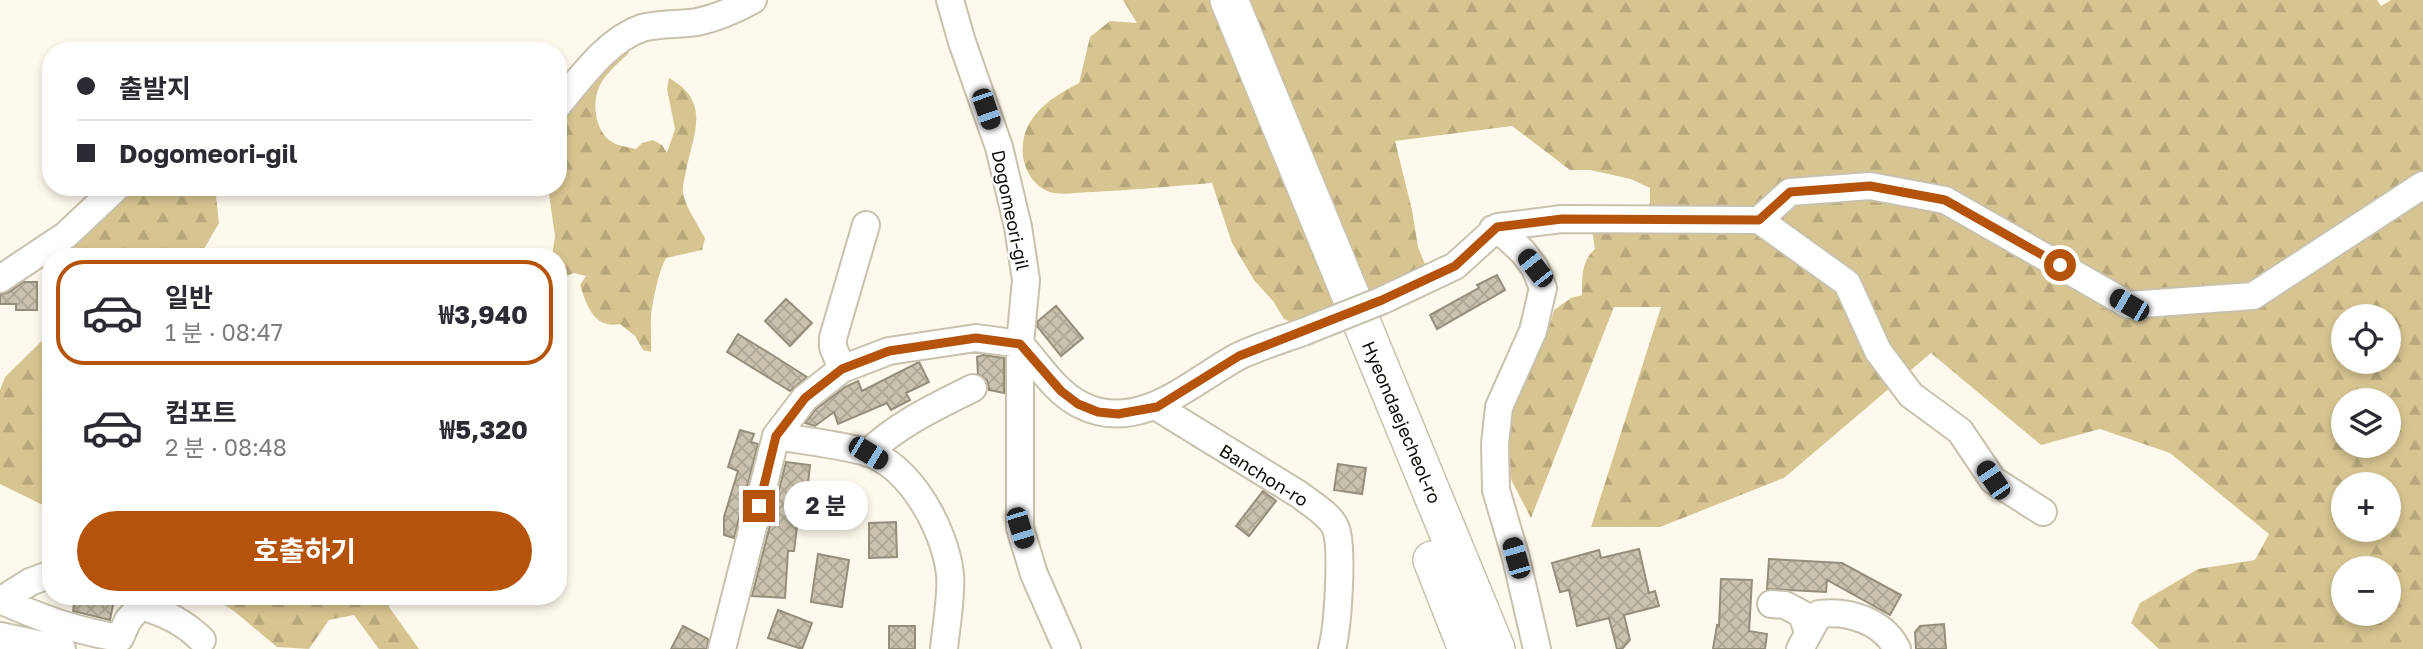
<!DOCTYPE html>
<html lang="ko">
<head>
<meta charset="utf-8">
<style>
	:root { --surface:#fff; --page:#f7f7f7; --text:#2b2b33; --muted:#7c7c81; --line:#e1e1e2; --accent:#b45309 }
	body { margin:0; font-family:"Golos Text","Noto Sans KR",sans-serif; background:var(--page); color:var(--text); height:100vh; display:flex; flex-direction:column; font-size:26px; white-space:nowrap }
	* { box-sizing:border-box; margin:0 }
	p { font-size:23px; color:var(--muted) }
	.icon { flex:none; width:38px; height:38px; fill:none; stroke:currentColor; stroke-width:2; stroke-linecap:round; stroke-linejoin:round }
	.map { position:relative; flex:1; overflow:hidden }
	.sheet { position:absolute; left:42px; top:248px; width:525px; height:357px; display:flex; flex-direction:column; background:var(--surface); border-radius:28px; box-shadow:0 4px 10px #0003 }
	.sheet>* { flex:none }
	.top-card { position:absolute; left:42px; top:42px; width:525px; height:154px; border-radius:28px; box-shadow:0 4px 10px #0003; display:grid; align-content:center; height:154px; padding:0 35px; background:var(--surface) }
	.tools { position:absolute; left:2331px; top:304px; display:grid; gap:14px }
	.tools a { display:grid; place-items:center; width:70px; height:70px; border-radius:50%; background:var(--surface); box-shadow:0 4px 10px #0003; font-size:35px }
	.end { position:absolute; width:32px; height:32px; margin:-16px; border:9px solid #b45309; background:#fff; box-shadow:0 0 0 4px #fff }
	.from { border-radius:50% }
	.bubble { position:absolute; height:49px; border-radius:24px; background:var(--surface); box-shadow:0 4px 10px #0003; font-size:23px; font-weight:700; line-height:49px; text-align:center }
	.car { position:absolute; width:21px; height:42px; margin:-21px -10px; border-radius:9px; box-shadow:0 0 5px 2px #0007; background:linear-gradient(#222 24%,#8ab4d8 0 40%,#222 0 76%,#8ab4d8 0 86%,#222 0) }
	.top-card b { display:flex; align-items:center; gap:24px; height:66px; font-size:26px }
	.top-card b+b { border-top:2px solid var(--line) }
	.top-card i { width:18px; height:18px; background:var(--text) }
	ul { padding:12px 0 0; list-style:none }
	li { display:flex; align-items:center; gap:21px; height:105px; margin:0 14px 10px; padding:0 21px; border:4px solid transparent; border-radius:28px }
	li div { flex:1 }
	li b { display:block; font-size:26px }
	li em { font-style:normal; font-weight:700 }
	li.on { border-color:var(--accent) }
	li>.icon { width:63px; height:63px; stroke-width:1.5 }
	.action { display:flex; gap:14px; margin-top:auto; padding:14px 35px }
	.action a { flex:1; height:80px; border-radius:42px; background:var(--accent); color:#fff; font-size:28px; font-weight:700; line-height:80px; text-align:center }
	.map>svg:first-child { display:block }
	.forest { fill:url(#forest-firs); fill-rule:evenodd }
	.building { fill:url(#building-cross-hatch); stroke:#958e7b; stroke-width:2 }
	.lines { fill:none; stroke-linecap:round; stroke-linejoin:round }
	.minor-casing { stroke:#c8c1ad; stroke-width:30 }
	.highway-casing { stroke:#c8c1ad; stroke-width:40 }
	.minor { stroke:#fff; stroke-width:26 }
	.highway { stroke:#fff; stroke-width:37 }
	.minor-bridge-casing { stroke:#c8c1ad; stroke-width:30; stroke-linecap:butt }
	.minor-bridge { stroke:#fff; stroke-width:26 }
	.route { stroke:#b45309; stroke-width:9 }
	.labels { text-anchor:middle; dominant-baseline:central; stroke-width:5; stroke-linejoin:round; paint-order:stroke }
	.street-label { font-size:18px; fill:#0f0d06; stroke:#fff }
</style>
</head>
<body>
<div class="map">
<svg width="2423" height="649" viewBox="0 0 2423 649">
	<defs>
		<pattern id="forest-firs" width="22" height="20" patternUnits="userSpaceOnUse" patternTransform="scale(1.75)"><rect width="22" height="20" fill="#d7c591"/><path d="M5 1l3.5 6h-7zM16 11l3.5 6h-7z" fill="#b7a87c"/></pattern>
		<pattern id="building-cross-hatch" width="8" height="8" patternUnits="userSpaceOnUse" patternTransform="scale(1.75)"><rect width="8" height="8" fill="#cac2ae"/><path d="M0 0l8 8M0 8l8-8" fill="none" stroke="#aca694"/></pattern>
	</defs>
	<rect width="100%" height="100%" fill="#fef9ed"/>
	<path class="forest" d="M1123,0H2377L2381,6L2391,0H2423V649H2159L2131,623L2140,603L2198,569L2255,560L2269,534L2170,453L2100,429L2041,445L1931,353L1784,478L1660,527H1591L1661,307H1614L1531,518L1505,468L1508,413L1532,354L1548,331L1554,310L1571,298L1582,295C1582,279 1581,261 1595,249L1592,231L1643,214L1650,203V188L1631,179L1590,170H1570L1512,126L1395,141L1412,210L1418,247L1425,264L1422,272L1381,289L1367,292L1293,323L1284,319L1273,301L1254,280L1232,243L1212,183C1172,186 1133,190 1093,192C1081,192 1066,195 1055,193C1033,190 1020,164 1023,144C1026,113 1054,96 1079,83L1090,37L1110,21L1137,23ZM2343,317H2389V362H2343ZM2343,401H2389V446H2343ZM2343,485H2389V530H2343ZM2343,569H2389V614H2343Z
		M623,47L629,53C618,63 605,74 599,87C592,104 595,128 609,140C617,146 627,147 636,149L642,143L653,140L662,145L667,153L675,129L667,89L669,78C712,102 693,134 686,171C685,178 682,186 683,193C686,208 697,223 705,238L702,250L666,258C659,270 652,303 651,318C650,329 652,340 651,352L643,350L635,336L620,324C594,329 587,306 580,285L586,276L574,273L558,279V257H552L555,236L548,187H558V105Z
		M117,187H215L219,223L204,249L205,257H58L66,235Z
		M51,332V509L0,484V390L5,377Z
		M212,597H387L389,607L419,649H379L354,615L329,620L309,649L277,647L234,611Z"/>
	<path class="building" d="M1497,275L1505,290L1437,329L1430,315L1479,288L1477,285Z
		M23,282H37V310H16V304H0V295L9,292Z
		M786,299L812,323L790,346L765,321Z
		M1056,306L1083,338L1061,356L1037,326L1038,321Z
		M738,334L774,356L807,377L790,391L727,352Z
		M983,355L1004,358V393L989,390L987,380L978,374L977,357Z
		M919,362L929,382L906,393L910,400L891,410L887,403L838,424L834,412L815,426L805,423L816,409L845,387L858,381L862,391Z
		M740,430L754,434L751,442L758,444L734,538L724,535V517L738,471L728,467Z
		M786,462L810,465L806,503L800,502L794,551H788L785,598L752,596Z
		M1338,464L1366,468L1362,494L1334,490Z
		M1263,491L1276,501L1249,536L1236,526Z
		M896,522L897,557L869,558V523Z
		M1639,549L1649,593L1655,591L1659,606L1624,615L1630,640L1622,649H1617L1609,618L1577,626L1569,590L1560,592L1552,563L1599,550L1601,558Z
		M818,554L849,560L842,607L811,602Z
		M1769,559L1842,563L1901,595L1890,615L1827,580L1826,592L1767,589Z
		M1721,579L1752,580L1749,631L1767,634L1765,649H1713L1717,625L1719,626Z
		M75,597H98L114,600L110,620L73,611Z
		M778,610L812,623L802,649L768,638Z
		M1944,624L1946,649H1916L1915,632L1920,626Z
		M683,626L708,639L707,649H671Z
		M889,626H915V649H889Z"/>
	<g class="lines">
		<defs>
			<path id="minor" d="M950,0L962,42L999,147L1018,227L1026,280L1020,344V528L1034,574L1067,649
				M558,105C581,78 607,40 642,28C660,23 679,25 697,22C717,18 735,10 753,0
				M1759,220L1847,283L1878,351L1911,395L1960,431L1993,480L2043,512
				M1493,229L1507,237L1523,252L1535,268L1543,288L1533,331L1499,407L1495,444L1496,490L1516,558L1537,649
				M0,279L66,235L117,187
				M1383,300L1455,266L1498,227L1562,219L1759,220L1790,192L1870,186L1945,200L2129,305L2253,296L2423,185
				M842,369L833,347V338L866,225
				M1157,407L1300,495C1311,504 1331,515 1336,529C1343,549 1338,627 1332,649
				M776,436C805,441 837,444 866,452C911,466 945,530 950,574C952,596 946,627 944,649
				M868,453C898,424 935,407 973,388
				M0,600C41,618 75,631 120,638L128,620L141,606C165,613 184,622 202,640
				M0,601L30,582L51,574
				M1771,604L1785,605L1802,614L1808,633
				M0,636L62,649
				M722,649L776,436L805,398L842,369L889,351L976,338L1020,344C1038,364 1056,393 1081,405C1138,434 1190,383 1237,357C1257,347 1281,340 1303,332
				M1800,649L1819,614C1848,610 1883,621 1897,649"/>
			<path id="highway" d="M1229,0L1496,649
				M1432,560L1467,649"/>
		</defs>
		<use href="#minor" class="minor-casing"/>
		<use href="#highway" class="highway-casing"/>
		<use href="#minor" class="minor"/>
		<use href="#highway" class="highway"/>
		<defs>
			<path id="minor-bridge" d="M1303,332L1383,300"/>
		</defs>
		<use href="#minor-bridge" class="minor-bridge-casing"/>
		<use href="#minor-bridge" class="minor-bridge"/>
	</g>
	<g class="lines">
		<path class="route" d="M759,506L776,436L805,398L842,369L889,351L976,338L1020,344L1061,391L1078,404L1098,412L1118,414L1157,407L1239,356L1382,300L1455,266L1497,227L1562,219L1759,220L1790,192L1870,186L1945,200L2060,265"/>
	</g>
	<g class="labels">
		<g class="street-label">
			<text transform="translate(1011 210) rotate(78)">Dogomeori-gil</text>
			<text transform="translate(1402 422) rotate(67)">Hyeondaejecheol-ro</text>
			<text transform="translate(1264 475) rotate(32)">Banchon-ro</text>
		</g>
	</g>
</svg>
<div class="tools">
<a><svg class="icon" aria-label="locate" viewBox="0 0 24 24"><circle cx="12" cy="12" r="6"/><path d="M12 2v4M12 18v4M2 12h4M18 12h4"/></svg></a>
<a><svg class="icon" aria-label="layers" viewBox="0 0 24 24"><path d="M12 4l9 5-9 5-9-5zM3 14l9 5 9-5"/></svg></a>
<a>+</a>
<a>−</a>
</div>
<i class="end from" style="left:2060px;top:265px"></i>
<i class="end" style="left:759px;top:506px"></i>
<div class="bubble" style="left:784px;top:481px;width:84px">2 분</div>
<i class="car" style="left:986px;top:109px;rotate:161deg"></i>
<i class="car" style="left:1535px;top:268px;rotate:322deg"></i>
<i class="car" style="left:2129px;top:305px;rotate:300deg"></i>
<i class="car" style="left:868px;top:453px;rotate:121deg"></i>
<i class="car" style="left:1993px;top:480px;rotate:326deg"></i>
<i class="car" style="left:1020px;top:528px;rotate:163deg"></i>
<i class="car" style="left:1516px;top:558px;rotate:344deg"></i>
<div class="top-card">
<b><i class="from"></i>출발지</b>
<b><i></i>Dogomeori-gil</b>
</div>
<section class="sheet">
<ul>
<li class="on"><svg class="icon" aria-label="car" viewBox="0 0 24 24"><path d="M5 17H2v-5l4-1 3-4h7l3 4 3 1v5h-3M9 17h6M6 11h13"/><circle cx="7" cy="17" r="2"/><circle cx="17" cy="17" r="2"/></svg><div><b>일반</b><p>1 분 · 08:47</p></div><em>₩3,940</em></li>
<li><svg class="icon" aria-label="car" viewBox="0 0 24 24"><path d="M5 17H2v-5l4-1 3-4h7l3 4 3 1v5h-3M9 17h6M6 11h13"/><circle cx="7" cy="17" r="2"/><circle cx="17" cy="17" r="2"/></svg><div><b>컴포트</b><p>2 분 · 08:48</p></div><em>₩5,320</em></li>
</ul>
<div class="action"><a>호출하기</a></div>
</section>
</div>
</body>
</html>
